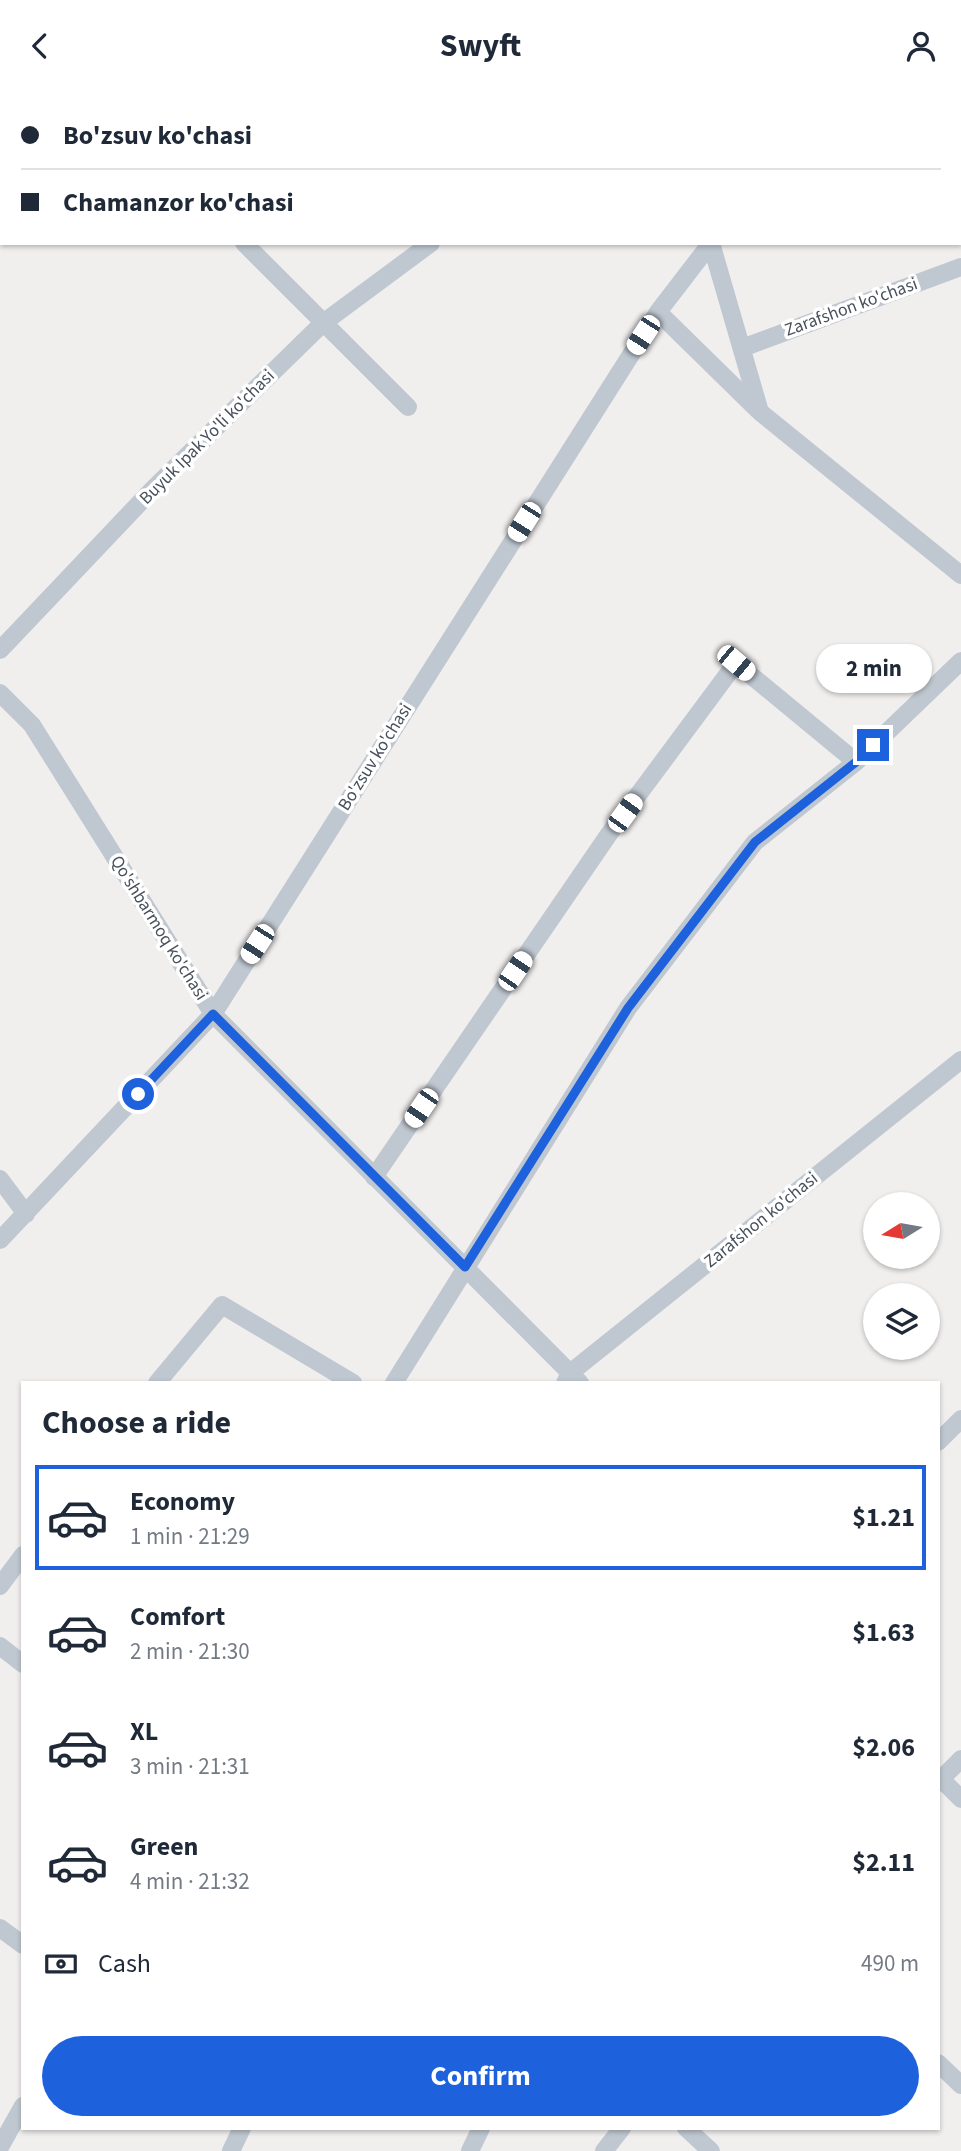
<!DOCTYPE html>
<html lang="en">
<head>
<meta charset="utf-8">
<style>
	:root { --surface:#fff; --page:#f6f6f7; --text:#1f2937; --muted:#747a83; --line:#e0e1e3; --accent:#1d61dc }
	body { margin:0; font-family:"Source Sans 3",sans-serif; background:var(--page); color:var(--text); height:100vh; display:flex; flex-direction:column; font-size:26px; white-space:nowrap }
	* { box-sizing:border-box; margin:0 }
	p { font-size:23px; color:var(--muted) }
	.icon { flex:none; width:38px; height:38px; fill:none; stroke:currentColor; stroke-width:2; stroke-linecap:round; stroke-linejoin:round }
	.map { position:relative; flex:1; overflow:hidden }
	.sheet { position:absolute; left:21px; top:1290px; width:919px; height:749px; display:flex; flex-direction:column; background:var(--surface); border-radius:0px; box-shadow:0 2px 5px #0004 }
	.sheet>* { flex:none }
	.hud { position:absolute; left:0px; top:0px; width:962px; height:154px; box-shadow:0 2px 5px #0004; display:grid; align-content:center; height:154px; padding:0 21px; background:var(--surface) }
	.needle { width:46px; rotate:259deg }
	.tools { position:absolute; left:863px; top:1101px; display:grid; gap:14px }
	.tools a { display:grid; place-items:center; width:77px; height:77px; border-radius:50%; background:var(--surface); box-shadow:0 2px 5px #0004; font-size:35px }
	.end { position:absolute; width:32px; height:32px; margin:-16px; border:9px solid #1d61dc; background:#fff; box-shadow:0 0 0 4px #fff }
	.from { border-radius:50% }
	.bubble { position:absolute; height:49px; border-radius:24px; background:var(--surface); box-shadow:0 2px 5px #0004; font-size:23px; font-weight:700; line-height:49px; text-align:center }
	.car { position:absolute; width:21px; height:42px; margin:-21px -10px; border-radius:9px; box-shadow:0 0 5px 2px #0007; background:linear-gradient(#fff 24%,#345 0 40%,#fff 0 76%,#345 0 86%,#fff 0) }
	.hud b { display:flex; align-items:center; gap:24px; height:66px; font-size:26px }
	.hud b+b { border-top:2px solid var(--line) }
	.hud i { width:18px; height:18px; background:var(--text) }
	ul { padding:0; list-style:none }
	li { display:flex; align-items:center; gap:21px; height:105px; margin:0 14px 10px; padding:0 7px; border:4px solid transparent; border-radius:0px }
	li div { flex:1 }
	li b { display:block; font-size:26px }
	li em { font-style:normal; font-weight:700 }
	li.active { border-color:var(--accent) }
	li>.icon { width:63px; height:63px; stroke-width:1.5 }
	h2 { padding:0 21px; font-size:32px; line-height:84px }
	.pay { display:flex; align-items:center; gap:18px; height:77px; padding:0 21px; font-size:26px }
	.pay p { margin-inline-start:auto }
	.primary-button { display:flex; gap:14px; margin-top:auto; padding:14px 21px }
	.primary-button a { flex:1; height:80px; border-radius:42px; background:var(--accent); color:#fff; font-size:28px; font-weight:700; line-height:80px; text-align:center }
	header { display:flex; justify-content:space-between; align-items:center; height:91px; padding:0 21px; background:var(--surface); font-size:32px; font-weight:700 }
	.map>svg:first-child { display:block }
	.lines { fill:none; stroke-linecap:round; stroke-linejoin:round }
	.canal { stroke:#8cceea; stroke-width:16 }
	.minor { stroke:#bfc7d0; stroke-width:18 }
	.tertiary { stroke:#bfc7d0; stroke-width:21 }
	.route { stroke:#1d61dc; stroke-width:9 }
	.labels { text-anchor:middle; dominant-baseline:central; stroke-width:7; stroke-linejoin:round; paint-order:stroke }
	.street-label { font-size:18px; fill:#47505b; stroke:#fff }
</style>
</head>
<body>
<header><svg class="icon" aria-label="back" viewBox="0 0 24 24"><path d="M15 5l-7 7 7 7"/></svg>Swyft<svg class="icon" aria-label="person" viewBox="0 0 24 24"><circle cx="12" cy="8" r="4"/><path d="M4 21q1-7 8-7t8 7"/></svg></header>
<div class="map">
<svg width="961" height="2060" viewBox="0 0 961 2060">
	<rect width="100%" height="100%" fill="#f1eeee"/>
	<g class="lines">
		<path class="canal" d="M138,2L139,0
			M0,135L2,134"/>
		<path class="minor" d="M636,2L639,0
			M244,152L408,316
			M711,152L760,321L961,484
			M658,221L758,319
			M742,257L961,176
			M0,559L152,399L323,232L431,152
			M0,602L32,634L213,923L580,1292
			M374,1086L609,743L736,572L856,671
			M0,1088L26,1123
			M0,1149L213,923L658,221L711,152
			M157,1292L222,1214L353,1292
			M394,1292L628,917L755,751L856,671L961,570
			M565,1292L570,1282L961,969
			M938,1351L961,1328
			M0,1495L23,1464
			M0,1555L23,1573
			M941,1688L961,1708
			M938,1691L961,1668
			M0,1837L23,1854
			M938,1972L961,1994
			M686,2037L711,2060
			M0,2056L23,2015
			M231,2060L242,2037
			M470,2060L481,2037
			M604,2060L622,2037"/>
		<path class="tertiary" d="M123,2L124,0
			M0,123L2,121"/>
	</g>
	<g class="lines">
		<path class="route" d="M138,1003L213,923L465,1176L628,917L755,751L856,671L873,654"/>
	</g>
	<g class="labels">
		<g class="street-label">
			<text transform="translate(851 216) rotate(-20)">Zarafshon ko'chasi</text>
			<text transform="translate(207 346) rotate(-45)">Buyuk Ipak Yo'li ko'chasi</text>
			<text transform="translate(375 666) rotate(-58)">Bo'zsuv ko'chasi</text>
			<text transform="translate(159 837) rotate(58)">Qo'shbarmoq ko'chasi</text>
			<text transform="translate(761 1129) rotate(-39)">Zarafshon ko'chasi</text>
		</g>
	</g>
</svg>
<div class="tools">
<a><svg class="needle" viewBox="-14 -14 28 28"><path d="M0-13l5 13h-10z" fill="#e53935"/><path d="M0 13l5-13h-10z" fill="#747a83"/></svg></a>
<a><svg class="icon" aria-label="layers" viewBox="0 0 24 24"><path d="M12 4l9 5-9 5-9-5zM3 14l9 5 9-5"/></svg></a>
</div>
<i class="end from" style="left:138px;top:1003px"></i>
<i class="end" style="left:873px;top:654px"></i>
<div class="bubble" style="left:816px;top:553px;width:116px">2 min</div>
<i class="car" style="left:643px;top:244px;rotate:213deg"></i>
<i class="car" style="left:524px;top:431px;rotate:212deg"></i>
<i class="car" style="left:736px;top:572px;rotate:130deg"></i>
<i class="car" style="left:625px;top:722px;rotate:36deg"></i>
<i class="car" style="left:257px;top:853px;rotate:213deg"></i>
<i class="car" style="left:515px;top:880px;rotate:34deg"></i>
<i class="car" style="left:421px;top:1017px;rotate:214deg"></i>
<div class="hud">
<b><i class="from"></i>Bo'zsuv ko'chasi</b>
<b><i></i>Chamanzor ko'chasi</b>
</div>
<section class="sheet">
<h2>Choose a ride</h2>
<ul>
<li class="active"><svg class="icon" aria-label="car" viewBox="0 0 24 24"><path d="M5 17H2v-5l4-1 3-4h7l3 4 3 1v5h-3M9 17h6M6 11h13"/><circle cx="7" cy="17" r="2"/><circle cx="17" cy="17" r="2"/></svg><div><b>Economy</b><p>1 min · 21:29</p></div><em>$1.21</em></li>
<li><svg class="icon" aria-label="car" viewBox="0 0 24 24"><path d="M5 17H2v-5l4-1 3-4h7l3 4 3 1v5h-3M9 17h6M6 11h13"/><circle cx="7" cy="17" r="2"/><circle cx="17" cy="17" r="2"/></svg><div><b>Comfort</b><p>2 min · 21:30</p></div><em>$1.63</em></li>
<li><svg class="icon" aria-label="car" viewBox="0 0 24 24"><path d="M5 17H2v-5l4-1 3-4h7l3 4 3 1v5h-3M9 17h6M6 11h13"/><circle cx="7" cy="17" r="2"/><circle cx="17" cy="17" r="2"/></svg><div><b>XL</b><p>3 min · 21:31</p></div><em>$2.06</em></li>
<li><svg class="icon" aria-label="car" viewBox="0 0 24 24"><path d="M5 17H2v-5l4-1 3-4h7l3 4 3 1v5h-3M9 17h6M6 11h13"/><circle cx="7" cy="17" r="2"/><circle cx="17" cy="17" r="2"/></svg><div><b>Green</b><p>4 min · 21:32</p></div><em>$2.11</em></li>
</ul>
<div class="pay"><svg class="icon" aria-label="cash" viewBox="0 0 24 24"><path d="M3 7h18v10H3z"/><circle cx="12" cy="12" r="2"/></svg>Cash<p>490 m</p></div>
<div class="primary-button"><a>Confirm</a></div>
</section>
</div>
</body>
</html>
